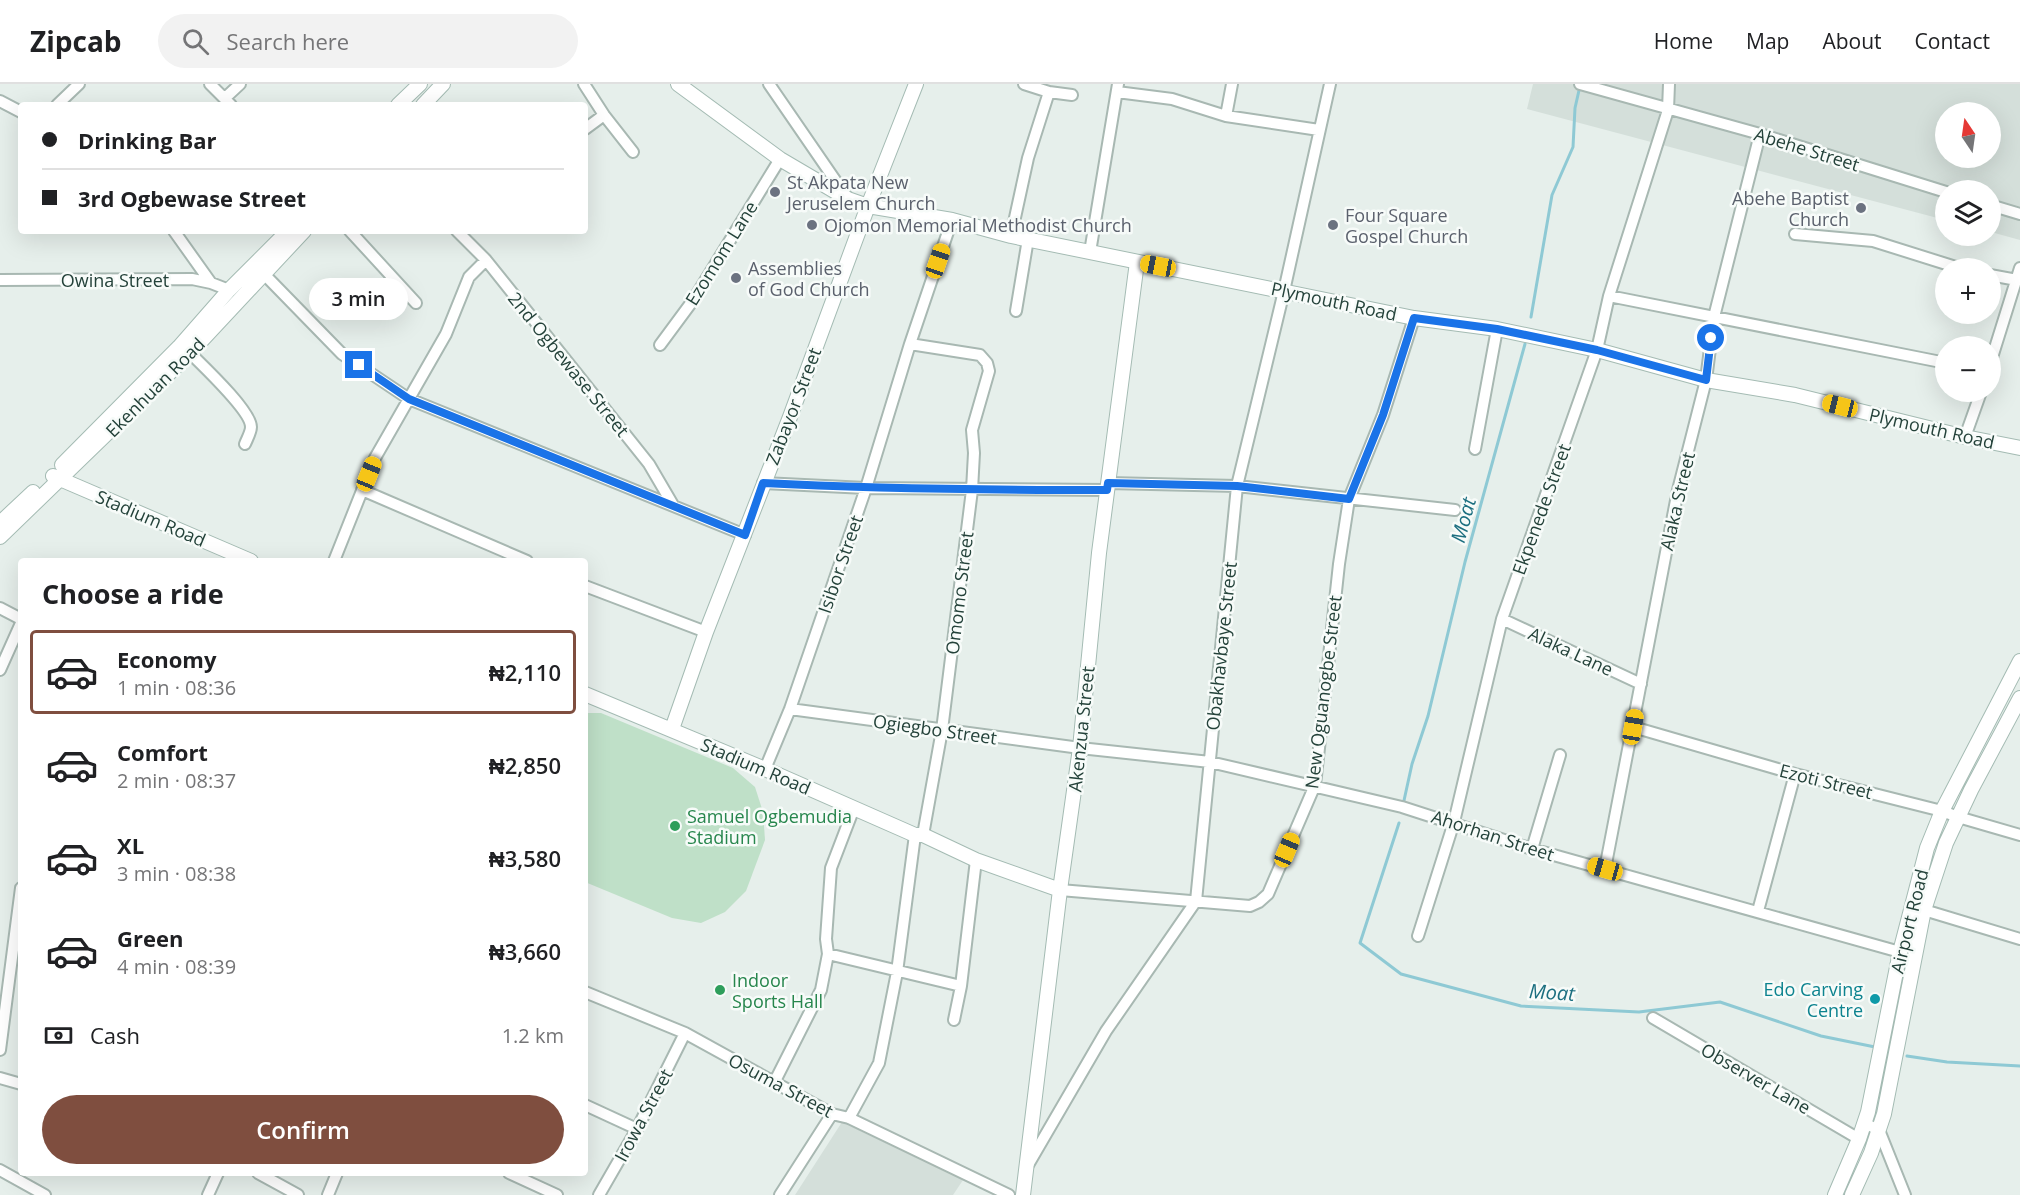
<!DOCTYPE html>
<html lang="en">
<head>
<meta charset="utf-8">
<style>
	:root { --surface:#fff; --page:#f2f2f2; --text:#202124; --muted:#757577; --line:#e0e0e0; --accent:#7f4e3f }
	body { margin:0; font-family:"Open Sans",sans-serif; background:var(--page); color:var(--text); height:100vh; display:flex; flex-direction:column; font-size:22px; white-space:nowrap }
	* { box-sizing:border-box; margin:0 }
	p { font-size:20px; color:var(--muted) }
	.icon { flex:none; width:33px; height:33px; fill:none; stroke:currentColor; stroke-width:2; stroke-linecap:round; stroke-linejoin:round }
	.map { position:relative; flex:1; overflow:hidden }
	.side { position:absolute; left:18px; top:474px; width:570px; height:618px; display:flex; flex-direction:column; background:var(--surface); border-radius:6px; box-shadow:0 6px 24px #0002 }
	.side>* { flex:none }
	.banner { position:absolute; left:18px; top:18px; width:570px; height:132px; border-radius:6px; box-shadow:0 6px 24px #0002; display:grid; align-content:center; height:132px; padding:0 24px; background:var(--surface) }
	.needle { width:39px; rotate:347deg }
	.fabs { position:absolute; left:1935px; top:18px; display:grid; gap:12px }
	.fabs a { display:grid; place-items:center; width:66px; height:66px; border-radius:50%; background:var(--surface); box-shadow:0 6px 24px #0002; font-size:30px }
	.end { position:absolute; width:27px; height:27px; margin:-14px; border:8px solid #1a73e8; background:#fff; box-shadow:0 0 0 3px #fff }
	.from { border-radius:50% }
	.bubble { position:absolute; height:42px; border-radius:21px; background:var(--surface); box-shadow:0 6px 24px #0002; font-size:20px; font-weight:600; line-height:42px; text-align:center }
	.car { position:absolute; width:18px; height:36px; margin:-18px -9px; border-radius:8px; box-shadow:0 0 4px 2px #0007; background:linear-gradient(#f5c518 24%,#345 0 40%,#f5c518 0 76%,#345 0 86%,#f5c518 0) }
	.banner b { display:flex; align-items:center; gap:21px; height:57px; font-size:22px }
	.banner b+b { border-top:2px solid var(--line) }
	.banner i { width:15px; height:15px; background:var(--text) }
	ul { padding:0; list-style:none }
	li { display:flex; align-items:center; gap:18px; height:84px; margin:0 12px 9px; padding:0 12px; border:3px solid transparent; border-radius:6px }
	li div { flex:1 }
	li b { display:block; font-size:22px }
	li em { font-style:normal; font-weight:600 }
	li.active { border-color:var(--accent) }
	li>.icon { width:54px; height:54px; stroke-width:1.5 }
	h2 { padding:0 24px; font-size:27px; line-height:72px }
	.pay { display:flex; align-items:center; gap:15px; height:66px; padding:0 24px; font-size:22px }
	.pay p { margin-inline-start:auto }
	.button { display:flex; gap:12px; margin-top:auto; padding:12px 24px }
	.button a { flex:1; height:69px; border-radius:36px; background:var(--accent); color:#fff; font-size:24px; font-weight:600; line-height:69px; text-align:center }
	header { display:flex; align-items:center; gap:36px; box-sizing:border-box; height:84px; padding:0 30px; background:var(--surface); border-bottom:2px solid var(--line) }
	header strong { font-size:28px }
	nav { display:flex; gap:33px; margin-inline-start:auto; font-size:21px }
	.search { width:420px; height:54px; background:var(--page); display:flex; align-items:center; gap:15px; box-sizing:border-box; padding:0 21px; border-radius:33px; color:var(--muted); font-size:22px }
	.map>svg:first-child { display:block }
	.built { fill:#d4dfda; fill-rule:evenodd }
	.green { fill:#bfe0c8 }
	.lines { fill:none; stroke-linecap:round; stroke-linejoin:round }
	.stream { stroke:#8ec9d4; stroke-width:3 }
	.street-casing { stroke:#a8b8b2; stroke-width:14 }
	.secondary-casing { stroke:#a4bbb3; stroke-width:16 }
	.street { stroke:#fff; stroke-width:10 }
	.secondary { stroke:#fff; stroke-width:14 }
	.route { stroke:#1a73e8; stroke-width:8 }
	.worship-dot { fill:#6b7280; stroke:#f7fbf9; stroke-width:2 }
	.leisure-dot { fill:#2e9e5b; stroke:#f7fbf9; stroke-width:2 }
	.culture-dot { fill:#0f9aa8; stroke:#f7fbf9; stroke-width:2 }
	.labels { text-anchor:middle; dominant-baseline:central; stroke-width:5; stroke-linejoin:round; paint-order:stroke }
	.street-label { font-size:18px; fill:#24423a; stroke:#f7fbf9 }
	.worship-label { font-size:18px; fill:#5b616d; stroke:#f7fbf9; text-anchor:start }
	.leisure-label { font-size:18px; fill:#27864d; stroke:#f7fbf9; text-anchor:start }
	.culture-label { font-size:18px; fill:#0d838f; stroke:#f7fbf9; text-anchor:end }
	.water-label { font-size:20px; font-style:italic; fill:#1c6f80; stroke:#f7fbf9 }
</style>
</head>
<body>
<header>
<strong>Zipcab</strong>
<div class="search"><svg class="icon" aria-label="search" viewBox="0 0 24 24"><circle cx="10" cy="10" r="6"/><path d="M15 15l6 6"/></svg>Search here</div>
<nav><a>Home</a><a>Map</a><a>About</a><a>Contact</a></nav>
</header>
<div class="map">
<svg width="2020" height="1111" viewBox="0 0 2020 1111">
	<rect width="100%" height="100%" fill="#e6efeb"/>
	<path class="built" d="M1533,0H2020V156L1991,148L1990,106H1946L1945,136L1527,25ZM1946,28H1990V74H1946Z
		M842,1038L963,1096L953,1111H795Z"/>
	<path class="green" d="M585,629H601L733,684L755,703L763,728L765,756L746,807L725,828L701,839L672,834L585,798Z"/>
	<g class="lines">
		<path class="stream" d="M1531,233L1552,111L1573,63L1575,24L1580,2
			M1403,721L1412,680L1428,632L1465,478L1525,260
			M1399,739L1360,859L1401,890L1521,922L1639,928L1720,918L1821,952L1875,963
			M1907,972L1947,978L2020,982"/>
		<defs>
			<path id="street" d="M210,0L231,21
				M584,0L604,31L633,68
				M769,0L846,112
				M1024,0L1049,8L1072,11
				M1580,0L1760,50L1946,108
				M1117,8L1172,15L1226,32L1319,46
				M225,14L240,0
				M0,17L21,28
				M57,21L79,0
				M1226,32L1232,0
				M585,45L604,31
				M1990,121L2020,130
				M174,147L211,199
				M350,147L416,219
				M457,147L486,176L649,380L673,421
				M1795,150L1873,157L1959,184
				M1011,152L1028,74L1049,8
				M1090,168L1118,0
				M264,190L342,270L409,315L745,451
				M1990,191L2017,196
				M0,196L192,195L211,199L229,206
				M1609,212L1946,279
				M1016,227L1028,155
				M910,260L980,271L987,279L989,287L972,346L974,369L972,406L942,646L923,751
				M660,261L694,215L780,75
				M190,269C203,282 251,327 251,343C251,348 247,355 245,360
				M1990,280L2020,184
				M1965,353L1981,308
				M1475,365L1497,245
				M763,399L866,404L1107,406
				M1108,399L1237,402L1455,426
				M362,406L527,477
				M334,477L375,374L446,250L469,193L486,176
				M585,502L706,548
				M0,524L21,535
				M1502,535L1641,600
				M0,586L21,539
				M790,625L1080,664L1210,678L1402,723L1532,765L1900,868
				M1633,643L1795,690L1942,727L1958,733L2020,751
				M765,685L790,625L866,404L910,260L952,136
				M1532,765L1560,671
				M1605,785L1678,406L1706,296L1714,233L1760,50
				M1060,806L1250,822L1259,818L1268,810L1315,701L1339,480L1349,415L1383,331L1414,234
				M1924,826L2020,855
				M1758,827L1795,690
				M1418,852L1454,738L1502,535L1597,266L1609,212L1668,26L1669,0
				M828,870L961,902
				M585,908L685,949L832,1030L849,1034L1009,1111
				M1653,934L1859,1055
				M954,936L961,902L976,776
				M0,966L21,804
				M0,994L21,1000
				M775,997L821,906L828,870L826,855L831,784L854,724
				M585,1021L637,1045
				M849,1034L879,979L897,888L915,751
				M1864,1039L1879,1046L1905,1111
				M1028,1081L1106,947L1196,817L1237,402L1284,207L1330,0
				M0,1086L45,1111
				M258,1089L298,1111
				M509,1089L557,1111
				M208,1111L218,1089
				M328,1111L337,1089
				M599,1111L637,1045L685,949
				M780,1111L832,1030"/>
			<path id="secondary" d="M678,0L780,75L848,115L868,122L952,136L1011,152L1414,234L1497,245L1597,266L1706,296L1795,311L1965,353L2020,364
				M398,21L420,0
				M423,21L443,0
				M62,381L179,263L229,206L288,147
				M53,392L251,477
				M0,439L33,408
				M0,453L190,269L304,147
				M585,610L765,685L915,751H923L976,776L1060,806
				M672,645L706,548L790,333L868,122L916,0
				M1023,1111L1060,806L1080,664L1099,469L1137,178
				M1835,1111L1859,1055L1868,1028L1900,868L1927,764L1942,727L2020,577
				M1852,1111L1871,1069L1884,1030L1924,826L1946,759L1971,706L2020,614"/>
		</defs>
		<use href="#street" class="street-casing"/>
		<use href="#secondary" class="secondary-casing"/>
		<use href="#street" class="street"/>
		<use href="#secondary" class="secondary"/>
	</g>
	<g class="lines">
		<path class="route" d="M359,281L409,315L745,451L763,399C878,405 992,406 1107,406L1108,399L1237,402L1349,415L1383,331L1414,234L1497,245L1597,266L1706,296L1711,254"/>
	</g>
	<g class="worship-dot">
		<circle cx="775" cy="108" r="6"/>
		<circle cx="1861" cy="124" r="6"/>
		<circle cx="812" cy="141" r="6"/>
		<circle cx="1333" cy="141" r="6"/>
		<circle cx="736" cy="194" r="6"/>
	</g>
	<g class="leisure-dot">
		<circle cx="675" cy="742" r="6"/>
		<circle cx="720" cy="906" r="6"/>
	</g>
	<circle class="culture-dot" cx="1875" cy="915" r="6"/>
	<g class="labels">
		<g class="street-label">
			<text transform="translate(1807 65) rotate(17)">Abehe Street</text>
			<text transform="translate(721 169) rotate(-58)">Ezomom Lane</text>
			<text x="115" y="196">Owina Street</text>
			<text transform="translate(1334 217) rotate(12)">Plymouth Road</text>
			<text transform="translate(569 280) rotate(51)">2nd Ogbewase Street</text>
			<text transform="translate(155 303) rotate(-45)">Ekenhuan Road</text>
			<text transform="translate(793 322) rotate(-69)">Zabayor Street</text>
			<text transform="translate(1932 344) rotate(13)">Plymouth Road</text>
			<text transform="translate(1677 417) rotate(-77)">Alaka Street</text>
			<text transform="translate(1541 425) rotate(-70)">Ekpenede Street</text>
			<text transform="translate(151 434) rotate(23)">Stadium Road</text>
			<text transform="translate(840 480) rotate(-71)">Isibor Street</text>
			<text transform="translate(959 509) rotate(-83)">Omomo Street</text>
			<text transform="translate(1221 562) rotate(-84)">Obakhavbaye Street</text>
			<text transform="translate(1571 567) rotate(25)">Alaka Lane</text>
			<text transform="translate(1323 608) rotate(-83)">New Oguanogbe Street</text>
			<text transform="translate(935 645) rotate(8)">Ogiegbo Street</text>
			<text transform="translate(1081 645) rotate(-84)">Akenzua Street</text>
			<text transform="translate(756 682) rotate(23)">Stadium Road</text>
			<text transform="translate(1826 697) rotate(14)">Ezoti Street</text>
			<text transform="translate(1493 751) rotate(18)">Ahorhan Street</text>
			<text transform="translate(1909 837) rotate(-76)">Airport Road</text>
			<text transform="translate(1756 994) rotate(30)">Observer Lane</text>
			<text transform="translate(781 1001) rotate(28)">Osuma Street</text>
			<text transform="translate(643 1031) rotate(-62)">Irowa Street</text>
		</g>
		<g class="worship-label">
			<text x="787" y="98">St Akpata New<tspan x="787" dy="21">Jeruselem Church</tspan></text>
			<text x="1849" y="114" text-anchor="end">Abehe Baptist<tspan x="1849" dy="21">Church</tspan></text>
			<text x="1345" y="131">Four Square<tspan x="1345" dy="21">Gospel Church</tspan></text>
			<text x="824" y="141">Ojomon Memorial Methodist Church</text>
			<text x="748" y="184">Assemblies<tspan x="748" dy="21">of God Church</tspan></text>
		</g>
		<g class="leisure-label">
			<text x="687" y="732">Samuel Ogbemudia<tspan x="687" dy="21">Stadium</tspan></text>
			<text x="732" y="896">Indoor<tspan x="732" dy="21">Sports Hall</tspan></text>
		</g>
		<g class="culture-label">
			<text x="1863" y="905">Edo Carving<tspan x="1863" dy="21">Centre</tspan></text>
		</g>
		<g class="water-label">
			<text transform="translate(1463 436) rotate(-75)">Moat</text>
			<text transform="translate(1552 908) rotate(4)">Moat</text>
		</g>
	</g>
</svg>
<div class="fabs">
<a><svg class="needle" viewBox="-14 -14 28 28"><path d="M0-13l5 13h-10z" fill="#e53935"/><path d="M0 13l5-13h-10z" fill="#757577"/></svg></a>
<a><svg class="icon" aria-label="layers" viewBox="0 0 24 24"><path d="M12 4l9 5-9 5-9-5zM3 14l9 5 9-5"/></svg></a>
<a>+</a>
<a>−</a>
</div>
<i class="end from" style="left:1711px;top:254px"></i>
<i class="end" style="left:359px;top:281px"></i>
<div class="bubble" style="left:309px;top:194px;width:99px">3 min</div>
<i class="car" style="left:938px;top:177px;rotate:19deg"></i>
<i class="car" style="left:1158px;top:182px;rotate:281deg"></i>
<i class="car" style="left:1840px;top:322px;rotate:284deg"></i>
<i class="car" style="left:369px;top:390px;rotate:22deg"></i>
<i class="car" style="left:1633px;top:643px;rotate:10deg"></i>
<i class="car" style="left:1287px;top:766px;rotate:23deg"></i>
<i class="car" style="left:1605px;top:785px;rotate:286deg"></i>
<div class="banner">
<b><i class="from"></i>Drinking Bar</b>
<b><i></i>3rd Ogbewase Street</b>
</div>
<section class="side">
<h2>Choose a ride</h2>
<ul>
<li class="active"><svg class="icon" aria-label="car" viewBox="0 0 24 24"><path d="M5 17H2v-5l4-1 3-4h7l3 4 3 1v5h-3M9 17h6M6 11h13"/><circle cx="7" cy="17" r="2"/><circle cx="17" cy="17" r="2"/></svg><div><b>Economy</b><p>1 min · 08:36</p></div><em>₦2,110</em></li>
<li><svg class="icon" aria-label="car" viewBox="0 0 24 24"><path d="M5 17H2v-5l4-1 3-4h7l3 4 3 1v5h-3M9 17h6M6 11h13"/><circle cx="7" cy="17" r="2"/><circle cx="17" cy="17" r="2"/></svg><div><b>Comfort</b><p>2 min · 08:37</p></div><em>₦2,850</em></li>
<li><svg class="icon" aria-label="car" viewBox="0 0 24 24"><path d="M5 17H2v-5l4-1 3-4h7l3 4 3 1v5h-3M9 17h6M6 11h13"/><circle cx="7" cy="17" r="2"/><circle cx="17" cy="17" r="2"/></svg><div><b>XL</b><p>3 min · 08:38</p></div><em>₦3,580</em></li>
<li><svg class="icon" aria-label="car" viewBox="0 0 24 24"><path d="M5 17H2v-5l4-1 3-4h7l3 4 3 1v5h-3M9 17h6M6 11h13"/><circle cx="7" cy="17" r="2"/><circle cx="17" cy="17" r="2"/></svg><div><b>Green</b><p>4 min · 08:39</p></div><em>₦3,660</em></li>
</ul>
<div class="pay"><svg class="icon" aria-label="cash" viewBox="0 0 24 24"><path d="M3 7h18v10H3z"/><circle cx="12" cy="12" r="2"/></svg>Cash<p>1.2 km</p></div>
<div class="button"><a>Confirm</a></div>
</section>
</div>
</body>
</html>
